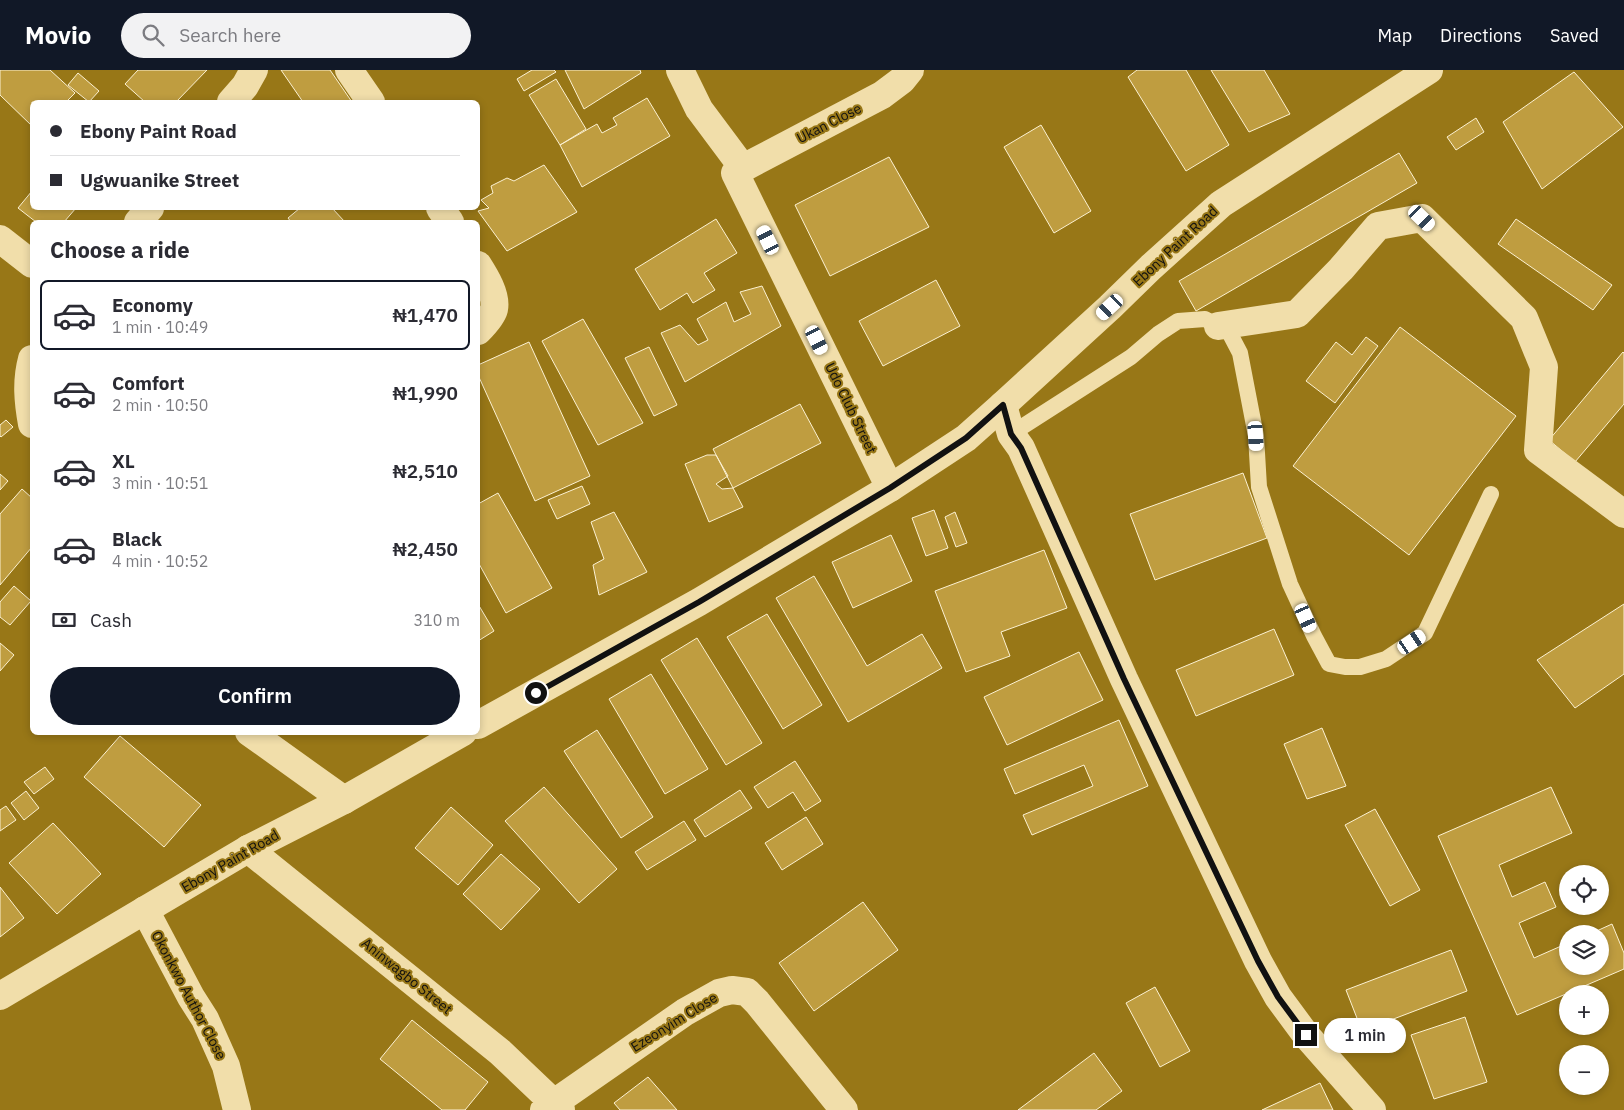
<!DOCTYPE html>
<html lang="en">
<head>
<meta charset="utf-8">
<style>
	:root { --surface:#fff; --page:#f2f2f3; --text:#2b2b33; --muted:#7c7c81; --line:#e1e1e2; --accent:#111827 }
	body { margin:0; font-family:"IBM Plex Sans",sans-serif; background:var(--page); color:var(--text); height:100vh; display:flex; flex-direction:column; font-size:19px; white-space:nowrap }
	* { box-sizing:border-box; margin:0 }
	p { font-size:16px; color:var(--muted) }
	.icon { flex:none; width:28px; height:28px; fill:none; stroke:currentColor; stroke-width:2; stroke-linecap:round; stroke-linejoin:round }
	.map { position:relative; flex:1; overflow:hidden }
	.panel { position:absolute; left:30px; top:150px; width:450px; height:515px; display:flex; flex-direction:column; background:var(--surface); border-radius:8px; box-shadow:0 2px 8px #0003 }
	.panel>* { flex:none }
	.banner { position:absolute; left:30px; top:30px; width:450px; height:110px; border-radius:8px; box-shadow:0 2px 8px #0003; display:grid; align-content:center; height:110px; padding:0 20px; background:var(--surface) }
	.controls { position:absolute; left:1559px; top:795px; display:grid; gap:10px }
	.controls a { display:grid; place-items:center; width:50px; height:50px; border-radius:50%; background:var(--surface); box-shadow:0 2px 8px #0003; font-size:25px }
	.end { position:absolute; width:22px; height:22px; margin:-11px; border:6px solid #111; background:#fff; box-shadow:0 0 0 2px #fff }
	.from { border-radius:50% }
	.bubble { position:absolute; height:35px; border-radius:18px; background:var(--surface); box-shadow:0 2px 8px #0003; font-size:16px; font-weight:600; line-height:35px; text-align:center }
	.car { position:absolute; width:15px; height:30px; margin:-15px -8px; border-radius:6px; box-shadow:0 0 4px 1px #0007; background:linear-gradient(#fff 24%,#345 0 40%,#fff 0 76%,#345 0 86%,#fff 0) }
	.banner b { display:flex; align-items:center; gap:18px; height:48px; font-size:19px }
	.banner b+b { border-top:1px solid var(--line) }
	.banner i { width:12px; height:12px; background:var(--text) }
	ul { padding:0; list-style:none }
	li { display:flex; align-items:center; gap:15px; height:70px; margin:0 10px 8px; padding:0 10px; border:2px solid transparent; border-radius:8px }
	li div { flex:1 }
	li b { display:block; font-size:19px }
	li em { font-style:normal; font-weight:600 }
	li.active { border-color:var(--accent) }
	li>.icon { width:45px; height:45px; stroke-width:1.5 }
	h2 { padding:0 20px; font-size:22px; line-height:60px }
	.pay { display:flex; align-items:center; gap:12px; height:55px; padding:0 20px; font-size:19px }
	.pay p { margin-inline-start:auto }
	.primary-button { display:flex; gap:10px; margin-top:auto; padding:10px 20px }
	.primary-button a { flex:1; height:58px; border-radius:30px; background:var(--accent); color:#fff; font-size:20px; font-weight:600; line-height:58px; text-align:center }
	header { display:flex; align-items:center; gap:30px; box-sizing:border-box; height:70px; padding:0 25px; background:var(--accent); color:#fff }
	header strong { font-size:24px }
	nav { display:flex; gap:28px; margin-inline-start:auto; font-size:18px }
	.search { width:350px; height:45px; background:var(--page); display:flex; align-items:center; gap:12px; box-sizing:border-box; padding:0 18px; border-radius:28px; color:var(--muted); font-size:19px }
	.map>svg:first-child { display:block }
	.building { fill:#bf9d40; stroke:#fcf1d2 }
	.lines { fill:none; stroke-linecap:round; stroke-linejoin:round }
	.service { stroke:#f1deaa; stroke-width:16 }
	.minor { stroke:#f1deaa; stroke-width:28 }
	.tertiary { stroke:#f1deaa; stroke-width:28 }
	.route { stroke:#111; stroke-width:6 }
	.labels { text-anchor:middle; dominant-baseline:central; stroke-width:4; stroke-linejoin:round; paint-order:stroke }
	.street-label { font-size:14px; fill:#111; stroke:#987717 }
</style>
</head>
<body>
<header>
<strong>Movio</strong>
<div class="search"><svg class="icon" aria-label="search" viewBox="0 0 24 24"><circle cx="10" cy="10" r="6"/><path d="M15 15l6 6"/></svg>Search here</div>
<nav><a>Map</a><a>Directions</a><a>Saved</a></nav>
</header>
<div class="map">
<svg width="1624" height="1040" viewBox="0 0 1624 1040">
	<rect width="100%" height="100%" fill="#987717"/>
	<path class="building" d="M0,0H50L75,23L66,32H32V56L0,25Z
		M138,0H207L176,32H145L125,14Z
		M281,0H330L352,32H303Z
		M532,0H554L556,2L524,21L517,9Z
		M565,0H640L641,3L584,39Z
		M1137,0H1186L1229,75L1186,101L1128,7Z
		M1211,0H1264L1290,44L1249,62Z
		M1574,2L1623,57L1542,119L1503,52Z
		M78,3L99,21L89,32L68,15Z
		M556,9L586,59L560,75L529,25Z
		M647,28L670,66L582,117L560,75L597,54L602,63L617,55L613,48Z
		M1476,48L1484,62L1456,80L1447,67Z
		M1041,55L1091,141L1054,163L1004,77Z
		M1399,83L1417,113L1196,241L1179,211Z
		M889,87L929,157L830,206L795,135Z
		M544,95L577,142L507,181L478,141L489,138L481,130L493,123L491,116L507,108L514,111Z
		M32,121V138H76L64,152H36L18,138Z
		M300,138H332L345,152H291L288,148Z
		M716,149L737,183L704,203L715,220L693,233L687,223L660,240L635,199Z
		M1516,149L1612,215L1593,240L1498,174Z
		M936,210L960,256L883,296L859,251Z
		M762,216L781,256L685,312L661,263L680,255L698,275L708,270L697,249L726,232L734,252L751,244L740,222Z
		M583,249L643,353L598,375L542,271Z
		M1400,257L1516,346L1409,485L1293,396Z
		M1366,267L1378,276L1335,333L1306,311L1336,272L1352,285Z
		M529,272L590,406L535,431L478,305V295Z
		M649,277L677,335L654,346L625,288Z
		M1623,282L1624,283V334L1575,392L1549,370Z
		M800,334L821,373L733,418L713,379Z
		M6,350L13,357L1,367L0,366V355Z
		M707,385H716L728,406L716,414L722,419L733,418L743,437L709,452L685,394Z
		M1243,403L1267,468L1155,510L1130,444Z
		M0,404L8,411L0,420Z
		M582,416L590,434L557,449L548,430Z
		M22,419L32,428V477L0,515V444Z
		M498,423L552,518L506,543L478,492V434Z
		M934,440L948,478L926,486L912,448Z
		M614,442L647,502L599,525L593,495L604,489L591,452Z
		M955,442L967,473L956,477L945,447Z
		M891,465L912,511L853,538L832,492Z
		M1044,480L1067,538L1001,562L1010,586L966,602L935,521Z
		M814,506L867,596L922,564L942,598L848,652L776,528Z
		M14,516L31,531L10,555L0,547V532Z
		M478,534L494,561L478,571Z
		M1624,534V604L1575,638L1537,590Z
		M767,544L822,635L783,659L727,567Z
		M1274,559L1294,605L1196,646L1176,600Z
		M697,568L762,673L726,695L661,590Z
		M0,573L14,585L0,601Z
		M1079,582L1103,630L1007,675L984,627Z
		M651,604L708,699L665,724L609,629Z
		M1119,650L1148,716L1032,765L1023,745L1093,716L1084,695L1015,724L1004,699Z
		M1322,658L1346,716L1307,729L1284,674Z
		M597,660L653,747L621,768L564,681Z
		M120,666L201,735L164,777L84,707Z
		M795,691L821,731L805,741L793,722L768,738L754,717Z
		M45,697L54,709L34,724L24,712Z
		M544,717L617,799L579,833L505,751Z
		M1551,717L1572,763L1499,795L1512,827L1545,812L1556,837L1519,853L1534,888L1568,873V896H1600V864H1590L1612,854L1624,883V899L1517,945L1438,766Z
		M740,720L752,738L705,767L694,750Z
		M26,721L39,738L24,750L11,733Z
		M6,736L16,750L0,761V740Z
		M451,737L493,775L458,815L415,778Z
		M1375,739L1420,820L1390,836L1345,755Z
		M806,747L823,774L782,800L765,773Z
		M684,751L696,770L647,800L635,782Z
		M53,753L101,804L57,844L9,793Z
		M501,784L540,819L501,860L463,824Z
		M0,817L24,848L0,867Z
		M863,832L898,880L814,941L779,893Z
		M1451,880L1467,921L1362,961L1346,920Z
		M1155,917L1190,981L1160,997L1126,933Z
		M1465,947L1487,1012L1434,1029L1411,965Z
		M412,950L488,1012L465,1040H442L380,989Z
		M1094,983L1122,1021L1096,1040H1018Z
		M648,1007L677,1040H620L614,1033Z
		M1320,1013L1333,1040H1262Z"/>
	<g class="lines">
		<path class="service" d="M1011,364L1131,287L1158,264L1178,251L1205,249L1229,262L1240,283L1256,366L1259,417L1290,514L1314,566L1329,594L1345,597H1360L1386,589L1425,563L1491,424"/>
		<path class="minor" d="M349,0L371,32
			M680,0L699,39L743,98L735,103L890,418
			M231,32L245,16L254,0
			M743,98L882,25L902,10L910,0
			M440,138L450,152
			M138,152L150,138
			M0,169L32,194
			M478,195C485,206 497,225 494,239C492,247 483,256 478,261
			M1218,256L1297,244L1341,199L1378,156L1422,148L1524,248L1544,297L1538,380L1624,444
			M32,289C26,311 28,332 32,354
			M1003,335L1011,364L1021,378L1124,609L1258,891L1278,927L1306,965L1372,1040
			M249,662L344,730
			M248,779L500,982L561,1040
			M145,840L191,927L205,949L226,996L237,1040
			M544,1040L685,942L719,923L732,920L747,922L757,932L844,1040"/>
		<path class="tertiary" d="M478,655L699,532L890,418L966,368L1003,335L1110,237L1151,197L1221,134L1429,0
			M0,926L248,779L344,730L463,662"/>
	</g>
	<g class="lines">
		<path class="route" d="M536,623L699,532L890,418L966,368L1003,335L1011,364L1021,378L1124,609L1258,891L1278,927L1306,965"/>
	</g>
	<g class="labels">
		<g class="street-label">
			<text transform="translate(829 53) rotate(-27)">Ukan Close</text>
			<text transform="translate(1175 176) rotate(-43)">Ebony Paint Road</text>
			<text transform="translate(851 338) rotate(64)">Udo Club Street</text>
			<text transform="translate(230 791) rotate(-30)">Ebony Paint Road</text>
			<text transform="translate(407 906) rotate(39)">Aninwagbo Street</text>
			<text transform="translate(189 925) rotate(62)">Okonkwo Author Close</text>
			<text transform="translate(674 952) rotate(-32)">Ezeonyim Close</text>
		</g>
	</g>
</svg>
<div class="controls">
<a><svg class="icon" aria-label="locate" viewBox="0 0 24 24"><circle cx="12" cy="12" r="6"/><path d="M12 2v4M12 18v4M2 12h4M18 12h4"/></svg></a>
<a><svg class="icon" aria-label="layers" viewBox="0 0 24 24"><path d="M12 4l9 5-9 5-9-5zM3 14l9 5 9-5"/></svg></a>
<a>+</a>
<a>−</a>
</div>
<i class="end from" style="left:536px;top:623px"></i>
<i class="end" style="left:1306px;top:965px"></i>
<div class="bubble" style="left:1324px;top:948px;width:82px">1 min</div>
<i class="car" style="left:1422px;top:148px;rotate:134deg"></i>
<i class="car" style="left:768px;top:170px;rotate:334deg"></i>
<i class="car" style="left:1110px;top:237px;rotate:227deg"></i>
<i class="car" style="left:817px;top:270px;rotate:154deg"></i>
<i class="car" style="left:1256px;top:366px;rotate:176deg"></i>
<i class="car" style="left:1306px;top:548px;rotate:156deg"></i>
<i class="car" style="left:1412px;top:572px;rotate:56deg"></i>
<div class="banner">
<b><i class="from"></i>Ebony Paint Road</b>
<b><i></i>Ugwuanike Street</b>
</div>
<section class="panel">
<h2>Choose a ride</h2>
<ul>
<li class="active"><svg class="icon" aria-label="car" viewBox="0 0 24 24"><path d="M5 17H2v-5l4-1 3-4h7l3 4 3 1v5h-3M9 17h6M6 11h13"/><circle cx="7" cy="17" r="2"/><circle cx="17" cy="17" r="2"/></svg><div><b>Economy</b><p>1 min · 10:49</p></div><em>₦1,470</em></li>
<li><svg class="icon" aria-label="car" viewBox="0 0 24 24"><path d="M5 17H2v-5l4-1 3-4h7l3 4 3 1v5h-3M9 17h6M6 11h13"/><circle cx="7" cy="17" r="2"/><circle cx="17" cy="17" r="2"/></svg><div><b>Comfort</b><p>2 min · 10:50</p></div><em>₦1,990</em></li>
<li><svg class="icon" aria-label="car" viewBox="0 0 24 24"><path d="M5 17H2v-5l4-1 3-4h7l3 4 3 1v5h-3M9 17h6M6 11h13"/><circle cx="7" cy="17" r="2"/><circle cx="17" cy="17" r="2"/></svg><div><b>XL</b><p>3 min · 10:51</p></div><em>₦2,510</em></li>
<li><svg class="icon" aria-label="car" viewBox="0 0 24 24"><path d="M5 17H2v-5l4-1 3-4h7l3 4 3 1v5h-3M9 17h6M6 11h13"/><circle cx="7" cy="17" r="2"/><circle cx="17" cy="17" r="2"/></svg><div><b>Black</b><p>4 min · 10:52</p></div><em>₦2,450</em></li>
</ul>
<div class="pay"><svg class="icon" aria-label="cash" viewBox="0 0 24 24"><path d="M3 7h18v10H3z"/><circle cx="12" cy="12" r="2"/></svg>Cash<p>310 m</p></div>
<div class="primary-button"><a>Confirm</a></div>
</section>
</div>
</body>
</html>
